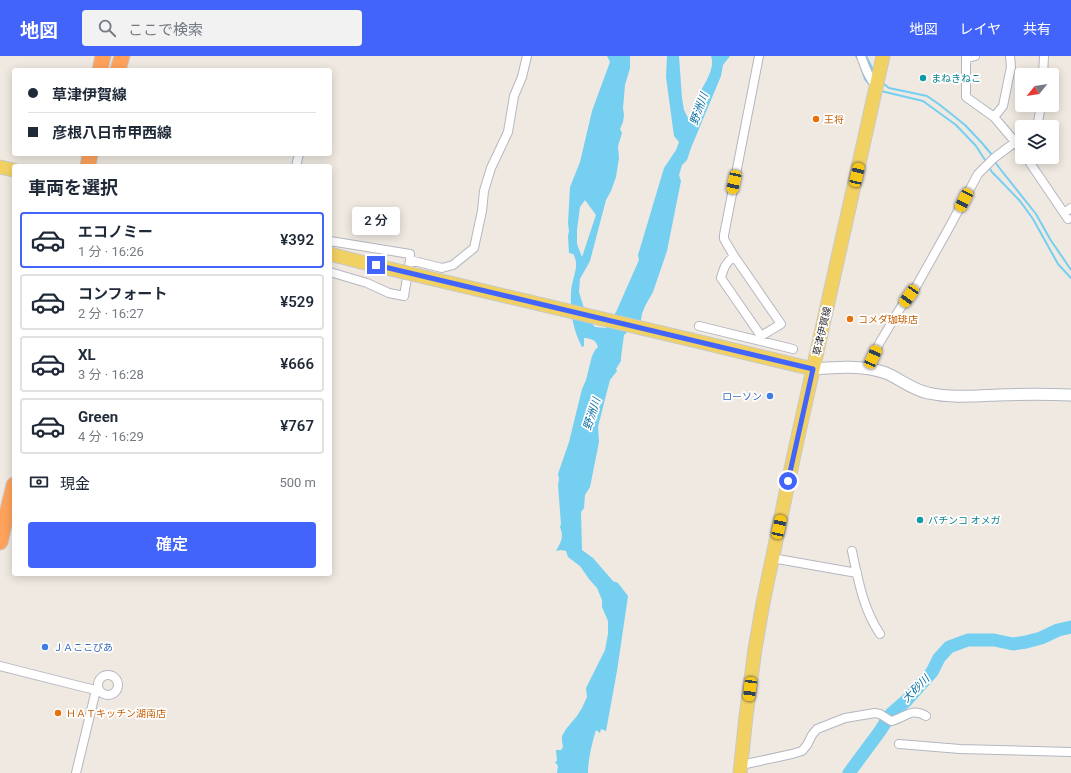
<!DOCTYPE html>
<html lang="ja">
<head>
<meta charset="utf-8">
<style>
	:root { --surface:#fff; --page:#f2f2f3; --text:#1f2937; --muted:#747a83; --line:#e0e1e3; --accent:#4264fb }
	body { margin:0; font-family:Roboto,"Noto Sans JP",sans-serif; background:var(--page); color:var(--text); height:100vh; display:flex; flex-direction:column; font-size:15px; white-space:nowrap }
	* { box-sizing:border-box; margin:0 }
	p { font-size:13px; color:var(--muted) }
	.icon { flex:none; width:22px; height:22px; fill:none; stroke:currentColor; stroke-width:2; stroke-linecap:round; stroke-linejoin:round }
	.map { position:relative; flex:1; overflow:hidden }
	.details { position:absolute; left:12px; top:108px; width:320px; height:412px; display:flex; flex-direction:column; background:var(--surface); border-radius:4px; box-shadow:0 2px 10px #0003 }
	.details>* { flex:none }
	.guide { position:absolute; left:12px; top:12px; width:320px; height:88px; border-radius:4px; box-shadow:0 2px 10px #0003; display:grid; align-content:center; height:88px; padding:0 16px; background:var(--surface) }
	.needle { width:26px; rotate:240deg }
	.fabs { position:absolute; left:1015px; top:12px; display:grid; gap:8px }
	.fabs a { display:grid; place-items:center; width:44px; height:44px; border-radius:4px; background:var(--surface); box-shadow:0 2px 10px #0003; font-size:20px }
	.end { position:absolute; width:18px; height:18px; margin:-9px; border:5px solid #4264fb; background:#fff; box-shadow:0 0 0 2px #fff }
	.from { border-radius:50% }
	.bubble { position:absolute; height:28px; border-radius:4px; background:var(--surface); box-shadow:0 2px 10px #0003; font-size:13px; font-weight:600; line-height:28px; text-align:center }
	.car { position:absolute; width:12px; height:24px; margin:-12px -6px; border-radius:5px; box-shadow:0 0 3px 1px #0007; background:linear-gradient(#f5c518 24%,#345 0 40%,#f5c518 0 76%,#345 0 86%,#f5c518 0) }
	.guide b { display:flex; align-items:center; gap:14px; height:38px; font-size:15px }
	.guide b+b { border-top:1px solid var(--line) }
	.guide i { width:10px; height:10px; background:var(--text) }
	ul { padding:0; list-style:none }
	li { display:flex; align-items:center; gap:12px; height:56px; margin:0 8px 6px; padding:0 8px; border:2px solid var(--line); border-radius:4px }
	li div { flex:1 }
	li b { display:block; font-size:15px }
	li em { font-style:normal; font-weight:600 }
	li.selected { border-color:var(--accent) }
	li>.icon { width:36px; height:36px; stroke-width:1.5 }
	h2 { padding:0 16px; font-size:18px; line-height:48px }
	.pay { display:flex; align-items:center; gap:10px; height:44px; padding:0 16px; font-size:15px }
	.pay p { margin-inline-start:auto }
	.action { display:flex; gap:8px; margin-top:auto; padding:8px 16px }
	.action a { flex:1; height:46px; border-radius:4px; background:var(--accent); color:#fff; font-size:16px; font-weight:600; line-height:46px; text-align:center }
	header { display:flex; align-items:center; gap:24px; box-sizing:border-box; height:56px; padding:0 20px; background:var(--accent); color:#fff }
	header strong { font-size:19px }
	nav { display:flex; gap:22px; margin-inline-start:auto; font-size:14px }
	.search { width:280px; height:36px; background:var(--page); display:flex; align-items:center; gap:10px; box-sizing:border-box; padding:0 14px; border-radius:4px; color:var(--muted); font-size:15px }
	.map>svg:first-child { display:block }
	.water { fill:#75cff0; fill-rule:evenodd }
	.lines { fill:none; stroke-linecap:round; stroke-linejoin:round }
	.stream { stroke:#75cff0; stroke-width:2 }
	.river { stroke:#75cff0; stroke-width:13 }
	.street-casing { stroke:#b4b7c1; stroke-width:10 }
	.secondary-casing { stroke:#b4b7c1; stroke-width:13 }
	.primary-casing { stroke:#c9c9c9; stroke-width:15 }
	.highway-casing { stroke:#c9c9c9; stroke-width:17 }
	.street { stroke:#fff; stroke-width:8 }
	.secondary { stroke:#fff; stroke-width:11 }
	.primary { stroke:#f2d163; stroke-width:13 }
	.highway { stroke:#ffa35c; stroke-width:15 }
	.primary-bridge-casing { stroke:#c9c9c9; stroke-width:15; stroke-linecap:butt }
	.primary-bridge { stroke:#f2d163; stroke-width:13 }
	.route { stroke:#4264fb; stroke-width:5 }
	.culture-dot { fill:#0f9aa8; stroke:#fff; stroke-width:1.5 }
	.food-dot { fill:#e8710a; stroke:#fff; stroke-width:1.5 }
	.shop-dot { fill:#3f7fe0; stroke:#fff; stroke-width:1.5 }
	.labels { text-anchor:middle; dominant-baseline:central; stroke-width:3.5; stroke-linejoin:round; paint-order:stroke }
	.culture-label { font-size:10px; fill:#0d838f; stroke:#fff; text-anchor:start }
	.food-label { font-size:10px; fill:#c56008; stroke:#fff; text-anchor:start }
	.street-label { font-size:10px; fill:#2e2e2e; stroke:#fff }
	.shop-label { font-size:10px; fill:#366cbe; stroke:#fff; text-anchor:end }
	.water-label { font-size:11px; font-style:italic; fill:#0d6fa3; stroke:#fff }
</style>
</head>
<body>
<header>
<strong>地図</strong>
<div class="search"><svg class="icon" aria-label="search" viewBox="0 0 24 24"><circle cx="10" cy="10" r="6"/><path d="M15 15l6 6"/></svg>ここで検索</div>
<nav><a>地図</a><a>レイヤ</a><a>共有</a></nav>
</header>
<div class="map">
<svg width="1071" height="717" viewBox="0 0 1071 717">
	<rect width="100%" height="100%" fill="#efe9e1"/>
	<path class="water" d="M607,0H630V12L625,29L623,52L624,59L623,66L620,73L622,77L618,90L619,102L616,121L611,135L606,144L590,205L580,223L579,236L587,262L595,271L606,272L616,256L639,204L638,199L664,112L676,94L679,86L674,80L666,21L667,0H679L682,42L684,54L689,64C691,60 691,54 693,49C698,37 717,14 711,0H730L723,9L721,20L691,92L687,104L682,109L679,119L681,125L667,195L653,236L645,250L642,258L641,264L624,279L621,301V305L616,313L617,315L610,324L605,343L598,371L599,386L590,431L585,439L584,452L581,456L582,494L593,502L613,525L618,527L628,540L617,615L606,675L601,673L600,677L596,674C592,687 588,704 588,717H557L558,710L555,706L557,705L556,694H561L563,691L562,685V680L566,673L577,660L582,652L587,641L586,632L605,594L608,578V565L602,551V544L597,532L589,523L580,510L568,501L566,495L561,494L556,495C561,486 564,481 560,471L561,468L558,429L559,423L558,418L569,386L582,333L586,324L592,300L595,294L598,291C595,283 592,283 584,282V290L582,291C573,274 570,256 571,237C571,223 581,210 573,198L569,197L568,180L569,175L568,167L570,131L580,106L592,55L610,6ZM585,144L596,159L582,201L577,188V174L580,151Z"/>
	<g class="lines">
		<path class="stream" d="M856,0L859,5
			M866,0L873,14
			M861,11L865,23L870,29
			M884,28L889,32L927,40L940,49L965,69L982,87L992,99
			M881,35L923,45L956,69L976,90L985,104
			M995,106L1001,114L1036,158L1050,183L1071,214
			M990,113L992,116L1020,145L1033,163L1058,208L1071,222"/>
		<path class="river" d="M849,717L880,675L891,658L907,644L932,616L939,602L949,591L968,584H994L1013,588L1026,586L1041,582L1058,574L1071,571"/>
		<defs>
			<path id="street" d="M861,0C865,11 868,21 876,30
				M975,0L966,2V41L994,61L1016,87L1022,96
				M1043,19L1044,0
				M994,61L1003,50L1011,11L1010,0
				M1034,71L1038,66L1041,49
				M1026,101L1068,163
				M296,110L299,98
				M1064,157L1071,152
				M330,185L410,198V204L404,240L389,237L367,227L330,216
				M734,200L724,183V179L759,0
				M734,200L781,268L761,280L721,222C724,211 725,208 734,200Z
				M410,204L442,212L453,209L474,192L482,155L484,135L491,112L508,76L514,40L522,21L527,0
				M699,270L793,293
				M871,313L873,301L880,286L901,251L917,229L950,170L978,118L994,102L1022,81
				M852,495C858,523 863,553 880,578
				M772,502L857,517
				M0,610L79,630L96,634L99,633
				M98 629a10 10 0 1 1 20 0a10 10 0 1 1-20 0Z
				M899,688L960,693L1071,696
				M741,709L792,698L802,695L807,689L812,679L817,673L845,662L875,657L880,658L891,665C905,662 911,651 926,660
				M76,717L96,634"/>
			<path id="secondary" d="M813,313C837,311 863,309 886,317C900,323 913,334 928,337C950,342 975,340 998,339C1022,338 1047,338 1071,339"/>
			<path id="primary" d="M0,111L14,114
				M330,198L361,206
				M692,284L813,313
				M740,717L746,660L755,593L763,547L795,394L883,0"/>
			<path id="highway" d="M100,14L103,0
				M118,14L122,0
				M88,110L90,98
				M0,486L14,429"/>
		</defs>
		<use href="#street" class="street-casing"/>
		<use href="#secondary" class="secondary-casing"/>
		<use href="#primary" class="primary-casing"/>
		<use href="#highway" class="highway-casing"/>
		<use href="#street" class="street"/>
		<use href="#secondary" class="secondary"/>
		<use href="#primary" class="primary"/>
		<use href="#highway" class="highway"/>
		<defs>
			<path id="primary-bridge" d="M361,206L692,284"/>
		</defs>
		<use href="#primary-bridge" class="primary-bridge-casing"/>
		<use href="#primary-bridge" class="primary-bridge"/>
	</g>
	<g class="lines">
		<path class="route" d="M376,209L813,313L788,425"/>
	</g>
	<g class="culture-dot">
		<circle cx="923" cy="22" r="4"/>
		<circle cx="920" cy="464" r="4"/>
	</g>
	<g class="food-dot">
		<circle cx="816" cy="63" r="4"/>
		<circle cx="850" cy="263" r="4"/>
		<circle cx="58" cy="657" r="4"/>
	</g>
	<g class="shop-dot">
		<circle cx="770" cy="340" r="4"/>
		<circle cx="45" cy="591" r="4"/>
	</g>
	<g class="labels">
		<g class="culture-label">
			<text x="931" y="22">まねきねこ</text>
			<text x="928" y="464">パチンコ オメガ</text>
		</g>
		<g class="food-label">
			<text x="824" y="63">王将</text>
			<text x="858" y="263">コメダ珈琲店</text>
			<text x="66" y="657">ＨＡＴキッチン湖南店</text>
		</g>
		<g class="street-label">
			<text transform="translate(822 275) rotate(-77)">草津伊賀線</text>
		</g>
		<g class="shop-label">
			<text x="762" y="340">ローソン</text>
			<text x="53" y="591" text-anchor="start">ＪＡここぴあ</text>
		</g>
		<g class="water-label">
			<text transform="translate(699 53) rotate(-70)">野洲川</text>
			<text transform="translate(592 358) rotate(-72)">野洲川</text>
			<text transform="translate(916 633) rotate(-45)">大砂川</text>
		</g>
	</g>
</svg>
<div class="fabs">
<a><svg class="needle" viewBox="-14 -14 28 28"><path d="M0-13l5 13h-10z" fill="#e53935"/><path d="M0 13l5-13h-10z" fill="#747a83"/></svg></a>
<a><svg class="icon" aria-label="layers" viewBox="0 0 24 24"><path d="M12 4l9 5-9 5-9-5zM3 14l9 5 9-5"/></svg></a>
</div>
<i class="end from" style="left:788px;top:425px"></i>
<i class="end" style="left:376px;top:209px"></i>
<div class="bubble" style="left:352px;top:151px;width:48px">2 分</div>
<i class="car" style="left:857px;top:119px;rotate:13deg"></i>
<i class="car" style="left:734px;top:126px;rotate:192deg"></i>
<i class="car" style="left:964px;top:144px;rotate:207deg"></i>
<i class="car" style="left:909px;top:240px;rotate:215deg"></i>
<i class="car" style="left:873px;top:301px;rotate:24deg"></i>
<i class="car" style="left:779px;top:471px;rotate:12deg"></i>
<i class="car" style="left:750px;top:633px;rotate:187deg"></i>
<div class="guide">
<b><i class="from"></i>草津伊賀線</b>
<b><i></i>彦根八日市甲西線</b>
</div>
<section class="details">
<h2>車両を選択</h2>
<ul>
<li class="selected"><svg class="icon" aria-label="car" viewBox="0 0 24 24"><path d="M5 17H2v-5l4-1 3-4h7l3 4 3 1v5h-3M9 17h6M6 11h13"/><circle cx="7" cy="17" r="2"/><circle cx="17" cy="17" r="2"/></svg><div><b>エコノミー</b><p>1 分 · 16:26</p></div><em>¥392</em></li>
<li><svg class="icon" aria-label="car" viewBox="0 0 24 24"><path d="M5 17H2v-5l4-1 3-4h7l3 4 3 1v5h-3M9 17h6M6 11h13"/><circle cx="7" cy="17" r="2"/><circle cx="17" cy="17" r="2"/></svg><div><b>コンフォート</b><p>2 分 · 16:27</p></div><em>¥529</em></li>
<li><svg class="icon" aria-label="car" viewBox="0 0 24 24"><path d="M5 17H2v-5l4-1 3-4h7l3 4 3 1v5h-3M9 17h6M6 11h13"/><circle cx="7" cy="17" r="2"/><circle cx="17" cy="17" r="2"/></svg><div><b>XL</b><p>3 分 · 16:28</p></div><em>¥666</em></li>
<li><svg class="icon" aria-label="car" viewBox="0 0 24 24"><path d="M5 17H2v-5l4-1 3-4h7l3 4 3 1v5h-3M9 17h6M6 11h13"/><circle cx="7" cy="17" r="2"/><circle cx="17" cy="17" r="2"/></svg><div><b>Green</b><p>4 分 · 16:29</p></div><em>¥767</em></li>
</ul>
<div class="pay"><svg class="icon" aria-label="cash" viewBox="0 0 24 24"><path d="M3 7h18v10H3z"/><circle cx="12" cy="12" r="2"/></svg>現金<p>500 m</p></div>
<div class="action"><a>確定</a></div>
</section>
</div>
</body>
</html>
